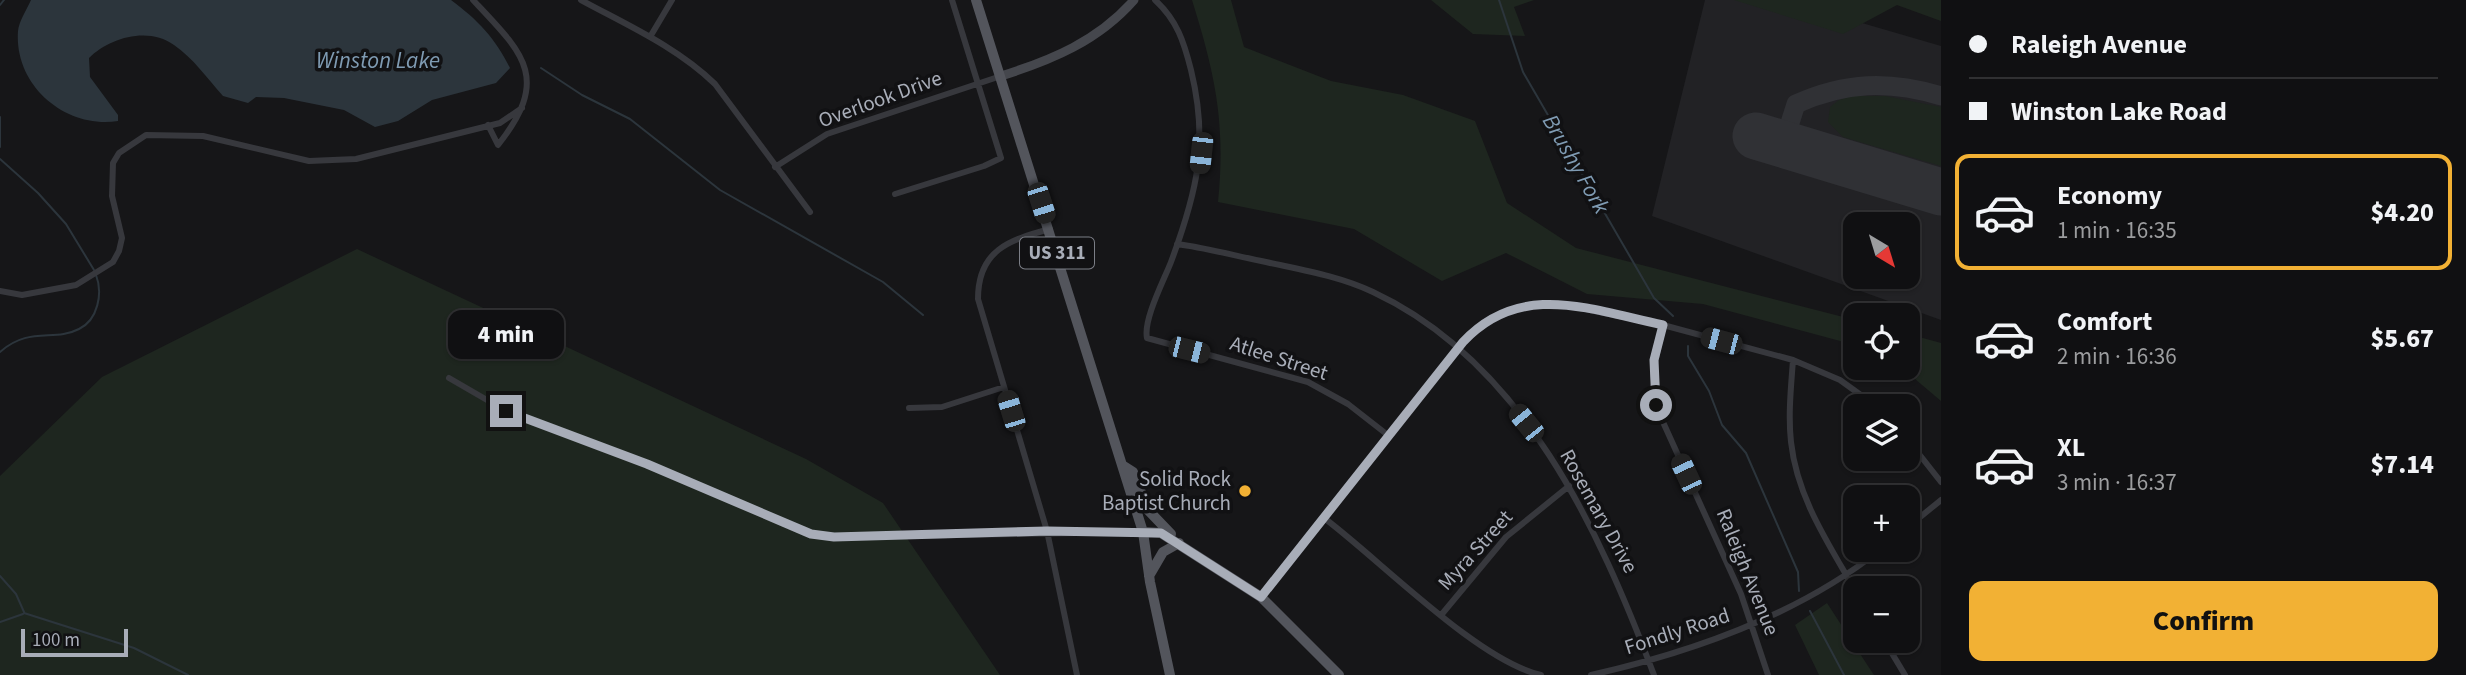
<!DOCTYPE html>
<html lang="en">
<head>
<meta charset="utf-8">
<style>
	:root { --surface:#101012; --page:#1e1e20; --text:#f1f3f6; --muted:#9c9d9f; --line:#303032; --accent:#f2b134 }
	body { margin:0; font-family:"Source Sans 3",sans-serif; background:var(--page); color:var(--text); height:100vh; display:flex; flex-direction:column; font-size:26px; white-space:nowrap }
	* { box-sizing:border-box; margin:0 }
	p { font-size:23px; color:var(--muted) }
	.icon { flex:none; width:38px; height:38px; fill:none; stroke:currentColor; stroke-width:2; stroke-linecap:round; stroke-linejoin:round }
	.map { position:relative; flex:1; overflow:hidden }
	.details { display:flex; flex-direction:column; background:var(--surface); width:525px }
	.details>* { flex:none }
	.guide { display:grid; align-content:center; height:154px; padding:0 28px; background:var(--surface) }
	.needle { width:46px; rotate:142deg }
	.controls { position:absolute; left:1843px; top:212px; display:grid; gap:14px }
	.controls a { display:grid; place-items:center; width:77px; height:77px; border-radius:14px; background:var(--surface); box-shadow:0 2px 5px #0004,0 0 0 2px var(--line); font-size:35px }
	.scale { position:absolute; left:21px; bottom:18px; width:107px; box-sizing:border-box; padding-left:7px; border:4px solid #a8adb8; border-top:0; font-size:19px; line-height:24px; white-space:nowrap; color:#a8adb8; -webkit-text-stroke:5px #111113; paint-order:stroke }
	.end { position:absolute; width:32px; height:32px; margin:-16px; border:9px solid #a8adb8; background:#111; box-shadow:0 0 0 4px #111 }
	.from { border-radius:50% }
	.bubble { position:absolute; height:49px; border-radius:14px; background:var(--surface); box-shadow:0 2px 5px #0004,0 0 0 2px var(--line); font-size:23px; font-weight:800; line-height:49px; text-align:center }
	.car { position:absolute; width:21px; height:42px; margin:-21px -10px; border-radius:9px; box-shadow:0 0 5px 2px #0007; background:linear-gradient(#222 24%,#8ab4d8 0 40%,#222 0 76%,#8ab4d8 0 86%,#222 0) }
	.guide b { display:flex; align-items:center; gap:24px; height:66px; font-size:26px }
	.guide b+b { border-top:2px solid var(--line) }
	.guide i { width:18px; height:18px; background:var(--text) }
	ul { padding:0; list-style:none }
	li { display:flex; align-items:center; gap:21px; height:116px; margin:0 14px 10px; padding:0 14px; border:4px solid transparent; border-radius:14px }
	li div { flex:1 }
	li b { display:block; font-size:26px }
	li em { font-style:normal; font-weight:800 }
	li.selected { border-color:var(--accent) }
	li>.icon { width:63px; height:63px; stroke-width:1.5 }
	.cta { display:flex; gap:14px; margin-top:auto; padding:14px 28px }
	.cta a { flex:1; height:80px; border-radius:14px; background:var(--accent); color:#111; font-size:28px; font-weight:800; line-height:80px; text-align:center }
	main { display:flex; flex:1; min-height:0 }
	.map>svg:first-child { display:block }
	.built { fill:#222225; fill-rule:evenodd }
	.green { fill:#1e261f }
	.water { fill:#2c353c }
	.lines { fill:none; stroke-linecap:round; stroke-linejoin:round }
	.stream { stroke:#2c353c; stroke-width:2 }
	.taxiway { stroke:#303135; stroke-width:19 }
	.runway { stroke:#303135; stroke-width:47 }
	.street { stroke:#37383d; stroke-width:6 }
	.secondary { stroke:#45474d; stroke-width:9 }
	.primary { stroke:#53555c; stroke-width:10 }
	.route { stroke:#a8adb8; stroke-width:9 }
	.poi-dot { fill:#f2b134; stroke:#111113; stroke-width:2.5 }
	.labels { text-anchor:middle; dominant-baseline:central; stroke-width:7; stroke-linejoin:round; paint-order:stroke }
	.shield { fill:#111113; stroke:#7b7e86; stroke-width:2 }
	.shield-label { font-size:19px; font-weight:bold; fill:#a8adb8 }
	.street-label { font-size:21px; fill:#a8adb8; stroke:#111113 }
	.poi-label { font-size:21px; fill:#a8adb8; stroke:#111113; text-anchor:end }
	.water-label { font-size:23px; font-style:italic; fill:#7f9bb3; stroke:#111113 }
</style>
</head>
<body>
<main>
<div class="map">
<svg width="1941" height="675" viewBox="0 0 1941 675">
	<rect width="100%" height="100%" fill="#161618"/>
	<path class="built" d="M1705,0H1783L1941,46V320L1652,216ZM1855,224H1908V276H1855Z"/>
	<path class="green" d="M1192,0H1231L1244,47L1331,81L1403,95L1475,121L1507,203L1576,248L1855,320V345L1703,304L1587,294L1506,253L1442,281L1354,229L1218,202C1226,123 1215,74 1192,0Z
		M1431,0H1534L1514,7L1525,36L1473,34Z
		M1734,0H1941V21L1897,5L1843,34Z
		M1852,96H1885L1941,107V166L1843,137L1828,122L1830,107L1839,100Z
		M357,249L806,459L883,503L1000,675H0V476L102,377Z
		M1908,334L1941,343V401L1902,368H1908Z
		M1827,603L1868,666L1874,675H1819L1795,625Z"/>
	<path class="water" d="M31,0H451C478,20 495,38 510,68L496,83L432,100L398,121L375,127L344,110L284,98L256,97L248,103L223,96C207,78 193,58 174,45C148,26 109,38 89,58L90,77L118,115V121C66,129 14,86 18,31C19,21 27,9 31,0Z"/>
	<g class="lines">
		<path class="stream" d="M1499,0L1523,72L1654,298L1673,316
			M0,5L4,0
			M541,68L582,95L630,119L720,190L883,282L923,315
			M0,117V147
			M0,159L38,193L66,224L94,270
			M1688,346V356L1709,391L1722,425L1746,453L1798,572L1799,591
			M0,352C29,326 54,342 79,329C98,320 103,293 96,275
			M0,576L16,594L24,612
			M1810,611L1844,675
			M24,613L134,648L188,675
			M0,622L23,614"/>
		<path class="taxiway" d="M1783,145L1796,104C1845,82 1889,80 1941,96"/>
		<path class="runway" d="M1756,136L1941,192"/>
		<path class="street" d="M473,0C524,54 551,78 498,145L488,125
			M581,0C627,25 677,47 715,84L810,212
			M1155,0C1177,20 1184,42 1191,70C1209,144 1197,192 1171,262C1164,280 1143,320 1147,338L1308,382L1348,404L1389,436
			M650,37L672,0
			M775,167L827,134L1001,76
			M895,194L984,166L1001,158L952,0
			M1050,229C1009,240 978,250 978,299L1047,531L1077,675
			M1177,244C1207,248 1236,256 1266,262C1302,270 1339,276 1373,292C1523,362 1599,529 1654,675
			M0,291L22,295L76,285L113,262L119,251L122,238L112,196L113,163L119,153L146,135L203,136L309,161L356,159L500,123L522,108
			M1663,325L1653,373L1658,411L1741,594L1768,675
			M1793,360C1791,387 1788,415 1791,442C1797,497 1828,543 1855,590
			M449,378L506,411L647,465L811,534L834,537L1143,532
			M909,408L942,407L1004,387
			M1908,440L1941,482
			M1324,518C1379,559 1478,661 1541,675
			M1908,527L1941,500
			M1261,597L1463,342L1497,315L1531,304H1560L1663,325L1793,360L1840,380L1876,406
			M1442,614L1506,537L1569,486
			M1884,640L1905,675
			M1591,675C1693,652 1798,615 1880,550"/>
		<path class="secondary" d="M1001,76C1052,60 1098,41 1134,0"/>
		<path class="primary" d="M976,0L1143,532L1150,582L1170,675
			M1122,465L1133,472L1148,510L1171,534
			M1143,532L1161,533L1261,597L1339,675
			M1149,576L1163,552L1179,543"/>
	</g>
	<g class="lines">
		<path class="route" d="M506,411L647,464L811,534L834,537L1047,531L1161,533L1261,597L1463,342C1521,280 1591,310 1663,325L1654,360L1656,405"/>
	</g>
	<circle class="poi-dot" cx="1245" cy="491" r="7"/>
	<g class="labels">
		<rect class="shield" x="1020" y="237.5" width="74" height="31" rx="5"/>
		<g class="shield-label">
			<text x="1057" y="253">US 311</text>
		</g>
		<g class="street-label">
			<text transform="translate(880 99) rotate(-20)">Overlook Drive</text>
			<text transform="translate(1279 358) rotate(18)">Atlee Street</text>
			<text transform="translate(1599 511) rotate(61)">Rosemary Drive</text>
			<text transform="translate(1475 550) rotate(-48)">Myra Street</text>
			<text transform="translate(1748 572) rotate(68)">Raleigh Avenue</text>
			<text transform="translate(1677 631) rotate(-18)">Fondly Road</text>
		</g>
		<g class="poi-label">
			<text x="1231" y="479">Solid Rock<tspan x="1231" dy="24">Baptist Church</tspan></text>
		</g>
		<g class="water-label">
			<text x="378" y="60">Winston Lake</text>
			<text transform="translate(1576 164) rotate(60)">Brushy Fork</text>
		</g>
	</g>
</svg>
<div class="controls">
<a><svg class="needle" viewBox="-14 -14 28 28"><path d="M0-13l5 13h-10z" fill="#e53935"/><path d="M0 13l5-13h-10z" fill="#9c9d9f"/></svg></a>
<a><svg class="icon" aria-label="locate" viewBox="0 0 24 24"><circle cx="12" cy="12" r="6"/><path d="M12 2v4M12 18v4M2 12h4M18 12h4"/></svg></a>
<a><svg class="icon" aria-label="layers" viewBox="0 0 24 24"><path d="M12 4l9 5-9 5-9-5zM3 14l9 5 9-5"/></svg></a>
<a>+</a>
<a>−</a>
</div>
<div class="scale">100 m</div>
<i class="end from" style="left:1656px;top:405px"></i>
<i class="end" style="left:506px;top:411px"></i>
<div class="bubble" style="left:448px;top:310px;width:116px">4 min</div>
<i class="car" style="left:1201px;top:153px;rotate:186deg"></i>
<i class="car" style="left:1041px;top:203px;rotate:162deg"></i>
<i class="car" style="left:1721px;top:341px;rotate:285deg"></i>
<i class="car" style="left:1189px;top:350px;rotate:104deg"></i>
<i class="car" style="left:1011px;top:411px;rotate:343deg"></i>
<i class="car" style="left:1526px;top:423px;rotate:321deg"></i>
<i class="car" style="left:1686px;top:474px;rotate:335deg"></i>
</div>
<section class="details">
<div class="guide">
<b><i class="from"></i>Raleigh Avenue</b>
<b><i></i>Winston Lake Road</b>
</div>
<ul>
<li class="selected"><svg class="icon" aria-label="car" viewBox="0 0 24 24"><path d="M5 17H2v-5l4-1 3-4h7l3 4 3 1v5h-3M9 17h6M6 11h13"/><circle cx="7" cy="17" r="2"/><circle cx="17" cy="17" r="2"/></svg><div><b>Economy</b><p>1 min · 16:35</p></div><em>$4.20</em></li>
<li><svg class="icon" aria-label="car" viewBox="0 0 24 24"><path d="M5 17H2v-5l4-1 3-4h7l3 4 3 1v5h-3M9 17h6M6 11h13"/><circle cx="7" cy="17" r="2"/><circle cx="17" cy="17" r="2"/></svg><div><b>Comfort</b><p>2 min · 16:36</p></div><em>$5.67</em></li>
<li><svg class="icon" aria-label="car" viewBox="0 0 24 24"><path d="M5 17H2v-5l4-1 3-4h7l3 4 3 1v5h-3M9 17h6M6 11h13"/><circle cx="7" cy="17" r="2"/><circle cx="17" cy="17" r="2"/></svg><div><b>XL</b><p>3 min · 16:37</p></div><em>$7.14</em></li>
</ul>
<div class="cta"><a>Confirm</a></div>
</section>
</main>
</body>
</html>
